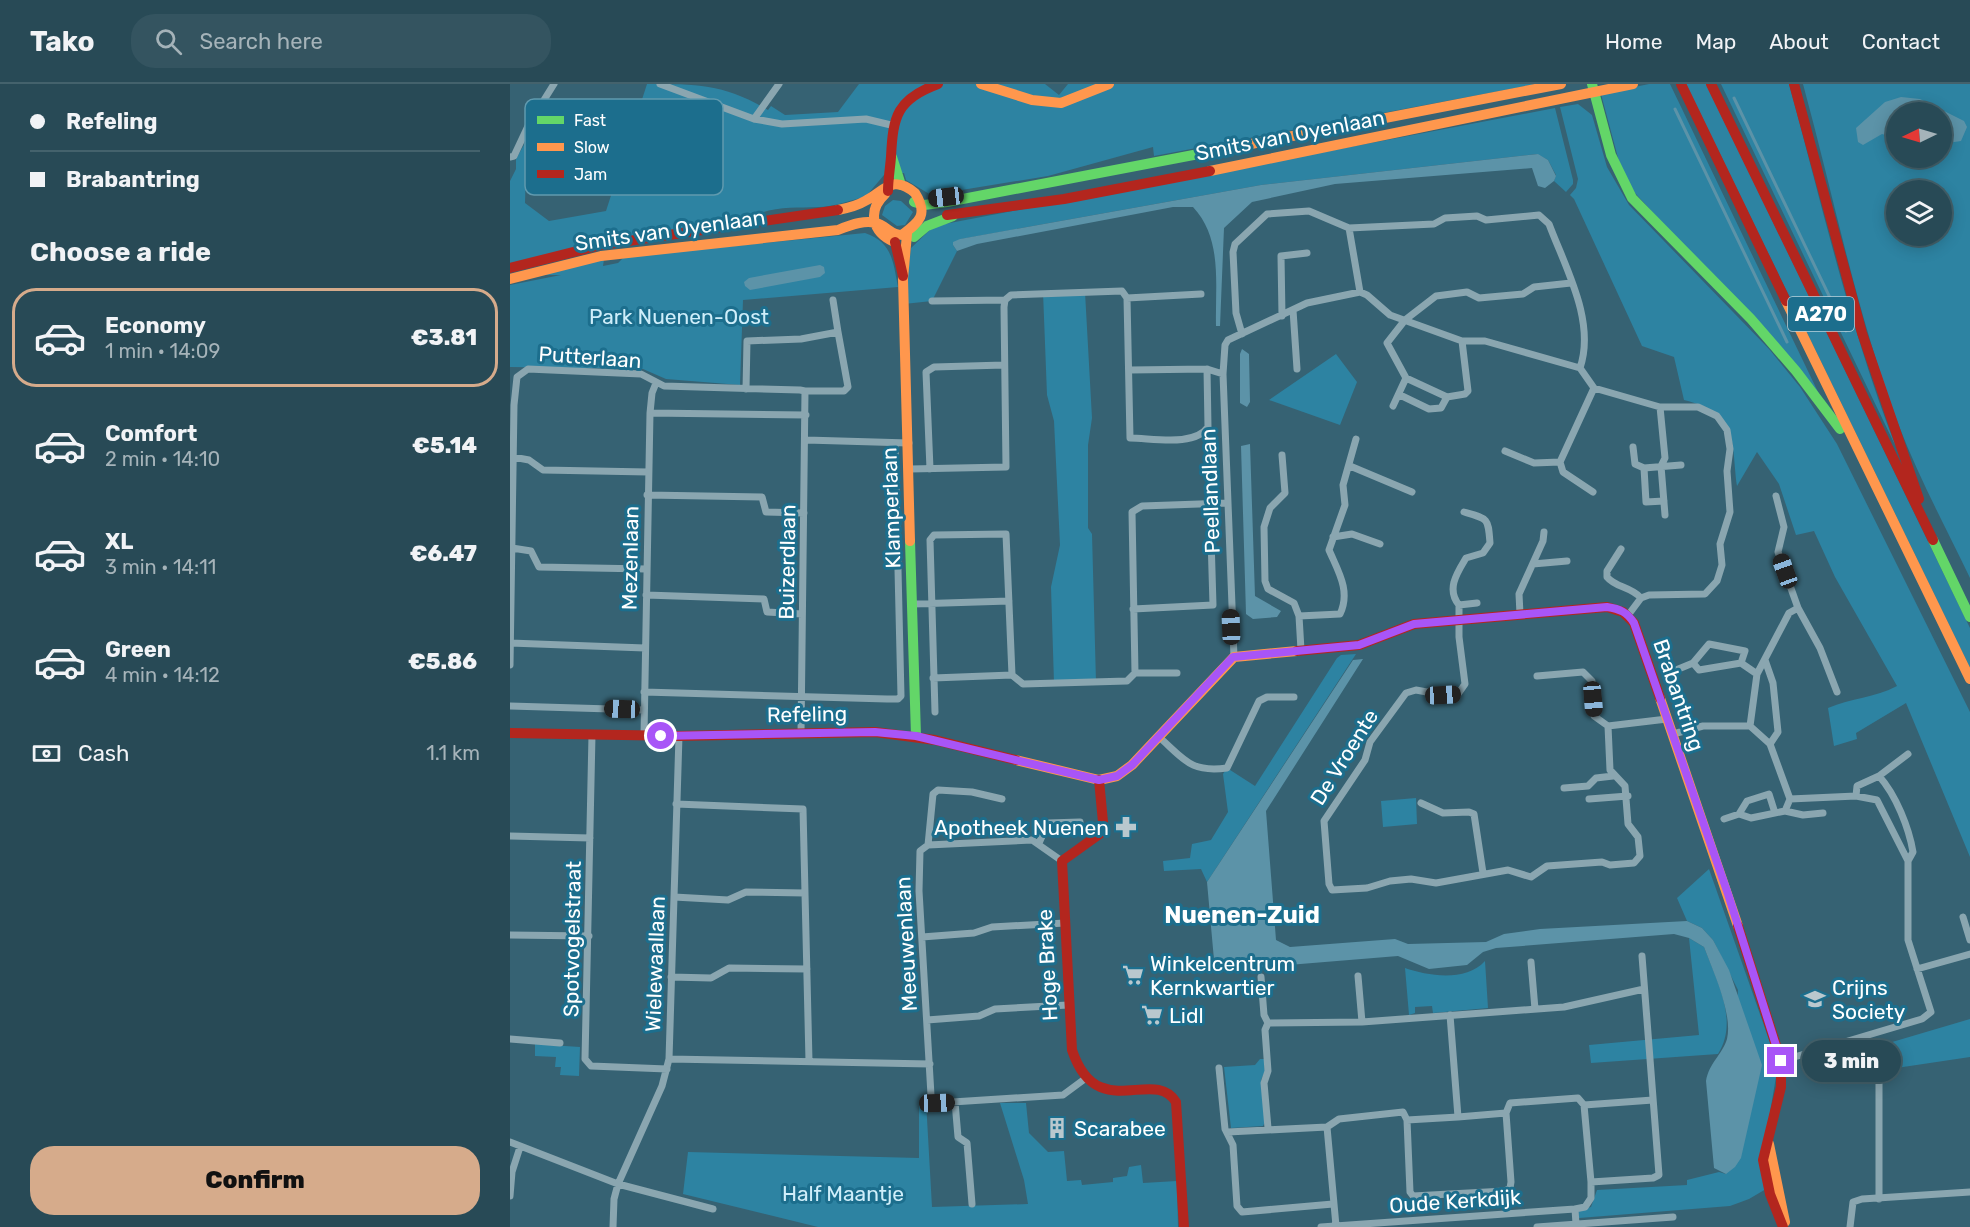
<!DOCTYPE html>
<html lang="en">
<head>
<meta charset="utf-8">
<style>
	:root { --surface:#284a56; --page:#345460; --text:#f1f3f6; --muted:#a5b3b9; --line:#44626c; --accent:#d6ab8b }
	body { margin:0; font-family:Rubik,sans-serif; background:var(--page); color:var(--text); height:100vh; display:flex; flex-direction:column; font-size:22px; white-space:nowrap }
	* { box-sizing:border-box; margin:0 }
	p { font-size:20px; color:var(--muted) }
	.icon { flex:none; width:33px; height:33px; fill:none; stroke:currentColor; stroke-width:2; stroke-linecap:round; stroke-linejoin:round }
	.map { position:relative; flex:1; overflow:hidden }
	.details { display:flex; flex-direction:column; background:var(--surface); width:510px }
	.details>* { flex:none }
	.top-card { display:grid; align-content:center; height:132px; padding:0 30px; background:var(--surface) }
	.needle { width:39px; rotate:265deg }
	.tools { position:absolute; left:1376px; top:18px; display:grid; gap:12px }
	.tools a { display:grid; place-items:center; width:66px; height:66px; border-radius:50%; background:var(--surface); box-shadow:0 3px 15px #0003,0 0 0 2px var(--line); font-size:30px }
	.end { position:absolute; width:27px; height:27px; margin:-14px; border:8px solid #a855f7; background:#fff; box-shadow:0 0 0 3px #fff }
	.from { border-radius:50% }
	.bubble { position:absolute; height:42px; border-radius:21px; background:var(--surface); box-shadow:0 3px 15px #0003,0 0 0 2px var(--line); font-size:20px; font-weight:800; line-height:42px; text-align:center }
	.car { position:absolute; width:18px; height:36px; margin:-18px -9px; border-radius:8px; box-shadow:0 0 4px 2px #0007; background:linear-gradient(#222 24%,#8ab4d8 0 40%,#222 0 76%,#8ab4d8 0 86%,#222 0) }
	.top-card b { display:flex; align-items:center; gap:21px; height:57px; font-size:22px }
	.top-card b+b { border-top:2px solid var(--line) }
	.top-card i { width:15px; height:15px; background:var(--text) }
	ul { padding:0; list-style:none }
	li { display:flex; align-items:center; gap:18px; height:99px; margin:0 12px 9px; padding:0 18px; border:3px solid transparent; border-radius:24px }
	li div { flex:1 }
	li b { display:block; font-size:22px }
	li em { font-style:normal; font-weight:800 }
	li.selected { border-color:var(--accent) }
	li>.icon { width:54px; height:54px; stroke-width:1.5 }
	h2 { padding:0 30px; font-size:27px; line-height:72px }
	.pay { display:flex; align-items:center; gap:15px; height:66px; padding:0 30px; font-size:22px }
	.pay p { margin-inline-start:auto }
	.cta { display:flex; gap:12px; margin-top:auto; padding:12px 30px }
	.cta a { flex:1; height:69px; border-radius:24px; background:var(--accent); color:#111; font-size:24px; font-weight:800; line-height:69px; text-align:center }
	header { display:flex; align-items:center; gap:36px; box-sizing:border-box; height:84px; padding:0 30px; background:var(--surface); border-bottom:2px solid var(--line) }
	header strong { font-size:28px }
	nav { display:flex; gap:33px; margin-inline-start:auto; font-size:21px }
	.search { width:420px; height:54px; background:var(--page); display:flex; align-items:center; gap:15px; box-sizing:border-box; padding:0 21px; border-radius:24px; color:var(--muted); font-size:22px }
	main { display:flex; flex:1; min-height:0 }
	.map>svg:first-child { display:block }
	.green { fill:#2d83a2; fill-rule:evenodd }
	.water { fill:#5c93a8 }
	.lines { fill:none; stroke-linecap:round; stroke-linejoin:round }
	.stream { stroke:#5c93a8; stroke-width:3 }
	.street { stroke:#8aa6b0; stroke-width:7 }
	.fast { stroke:#63d668; stroke-width:10 }
	.slow { stroke:#ff974d; stroke-width:10 }
	.jam { stroke:#b3261e; stroke-width:10 }
	.route { stroke:#a855f7; stroke-width:8 }
	.labels { text-anchor:middle; dominant-baseline:central; stroke-width:6; stroke-linejoin:round; paint-order:stroke }
	.shield { fill:#1c6e8d; stroke:#bbd4dd; stroke-width:1.5 }
	.shield-label { font-size:20px; font-weight:bold; fill:#fff }
	.street-label { font-size:21px; fill:#fff; stroke:#1c6e8d }
	.park-label { font-size:21px; fill:#cfeefa; stroke:#1c6e8d }
	.poi-label { font-size:21px; fill:#fff; stroke:#1c6e8d; text-anchor:start }
	.quarter-label { font-size:24px; font-weight:bold; fill:#fff; stroke:#1c6e8d }
	.key { fill:#1c6e8d; stroke:#609aaf; stroke-width:1.5 }
	.key-label { font-size:16px; fill:#fff }
</style>
</head>
<body>
<header>
<strong>Tako</strong>
<div class="search"><svg class="icon" aria-label="search" viewBox="0 0 24 24"><circle cx="10" cy="10" r="6"/><path d="M15 15l6 6"/></svg>Search here</div>
<nav><a>Home</a><a>Map</a><a>About</a><a>Contact</a></nav>
</header>
<main>
<section class="details">
<div class="top-card">
<b><i class="from"></i>Refeling</b>
<b><i></i>Brabantring</b>
</div>
<h2>Choose a ride</h2>
<ul>
<li class="selected"><svg class="icon" aria-label="car" viewBox="0 0 24 24"><path d="M5 17H2v-5l4-1 3-4h7l3 4 3 1v5h-3M9 17h6M6 11h13"/><circle cx="7" cy="17" r="2"/><circle cx="17" cy="17" r="2"/></svg><div><b>Economy</b><p>1 min · 14:09</p></div><em>€3.81</em></li>
<li><svg class="icon" aria-label="car" viewBox="0 0 24 24"><path d="M5 17H2v-5l4-1 3-4h7l3 4 3 1v5h-3M9 17h6M6 11h13"/><circle cx="7" cy="17" r="2"/><circle cx="17" cy="17" r="2"/></svg><div><b>Comfort</b><p>2 min · 14:10</p></div><em>€5.14</em></li>
<li><svg class="icon" aria-label="car" viewBox="0 0 24 24"><path d="M5 17H2v-5l4-1 3-4h7l3 4 3 1v5h-3M9 17h6M6 11h13"/><circle cx="7" cy="17" r="2"/><circle cx="17" cy="17" r="2"/></svg><div><b>XL</b><p>3 min · 14:11</p></div><em>€6.47</em></li>
<li><svg class="icon" aria-label="car" viewBox="0 0 24 24"><path d="M5 17H2v-5l4-1 3-4h7l3 4 3 1v5h-3M9 17h6M6 11h13"/><circle cx="7" cy="17" r="2"/><circle cx="17" cy="17" r="2"/></svg><div><b>Green</b><p>4 min · 14:12</p></div><em>€5.86</em></li>
</ul>
<div class="pay"><svg class="icon" aria-label="cash" viewBox="0 0 24 24"><path d="M3 7h18v10H3z"/><circle cx="12" cy="12" r="2"/></svg>Cash<p>1.1 km</p></div>
<div class="cta"><a>Confirm</a></div>
</section>
<div class="map">
<svg width="1460" height="1143" viewBox="0 0 1460 1143">
	<rect width="100%" height="100%" fill="#366273"/>
	<path class="green" d="M137,0C188,0 214,0 258,26L261,22L275,31L328,28L349,0H535L549,11L558,0H1026L644,72L643,63L538,92L421,111L396,96L394,89L374,91L357,111L351,114C338,117 322,123 309,123C286,124 264,122 243,132L94,158L0,180V97L6,85V75L21,48L32,47L16,83L15,119L39,137L96,127Z
		M1139,0H1160L1309,310L1125,109L1111,85L1091,10Z
		M1176,0H1196L1460,544V584Z
		M1211,0H1279C1312,121 1340,245 1386,363Z
		M1293,0H1460V494C1436,444 1409,394 1389,342C1347,231 1324,114 1293,0ZM1386,28H1431V74H1386ZM1386,106H1431V152H1386Z
		M1068,20L1082,31L1097,83L1119,121L1259,265L1290,303L1327,360L1460,628V773L1396,619L1346,649L1347,655L1324,662L1318,624C1341,614 1365,614 1387,602L1325,493L1304,447L1286,451L1269,400L1247,368L1227,402C1221,354 1229,330 1174,316L1164,273L1132,262L1064,115L1060,111L1066,104L1068,95L1050,23Z
		M1045,24L1063,96V100L1056,108L1044,97L1046,91L1038,76L1027,70L751,101L451,155L443,161L447,167L422,217L394,220L401,164L424,142Z
		M383,116L391,117L403,128L395,141L387,142L372,131L375,122Z
		M355,149C382,158 383,177 388,203L233,216L230,301L156,295L133,285L0,283V201L51,191H34L94,175L93,182L108,179L114,173Z
		M533,208H575L582,334L578,361V444L582,450L586,598L544,599L541,503L550,461L544,337L537,311Z
		M826,270L847,298L830,341L759,316Z
		M846,570L697,798L691,785L654,787L653,777L680,774L682,760L701,756L718,728L713,690L717,684L745,702L827,574L831,571Z
		M906,714L907,740L873,743L871,717Z
		M1199,785L1264,970L1266,993L1257,1046L1256,1105L1239,1115L1220,1122L1069,1134L1068,1126L1081,1123L1087,1106L1177,1101V1096L1209,1088L1216,1090L1228,906L1203,856L1192,844L1177,837L1167,814Z
		M1179,854L1194,863C1207,897 1229,937 1208,970L1081,979L1079,961L1189,951Z
		M975,877L978,924L923,929L922,922L905,923V929L899,931L895,884C918,892 956,898 975,877Z
		M1460,935V973L1373,986L1372,961Z
		M25,960L70,963L69,992L50,991L51,983H45L46,973L25,972Z
		M750,975H754L755,987L751,996L755,1038L753,1042L721,1044L714,983L745,981Z
		M416,1017L422,1123L518,1120L514,1096L490,1019H516L519,1049L538,1068L554,1067L557,1097L571,1096L572,1101L603,1098V1094L617,1092L619,1083L631,1081L633,1099L667,1097L668,1143H308L173,1110L178,1068L409,1074V1022Z"/>
	<path class="water" d="M1391,13L1410,15L1454,37L1457,43L1451,57L1431,60V28H1386V54L1372,50L1353,61L1348,58L1346,44L1375,18Z
		M1028,70L1038,76L1046,92L1044,97L1035,104L1028,102L1022,84L825,100L742,118L714,144L710,242H706C705,201 713,155 683,123H663L467,160L447,167L443,161V158L450,155L751,101Z
		M310,181L314,183L315,189L310,193L240,206L235,202L234,198L239,194Z
		M732,265L739,270L740,318L737,323L730,319V270Z
		M740,360L745,512L771,527L767,533L743,535L736,530L731,362Z
		M853,575L756,727L766,856L780,863L885,855L898,860L976,858L994,850L1030,845L1177,837L1192,844L1203,856L1219,886L1252,981L1231,1074L1225,1083L1216,1090L1204,1084L1196,997C1199,979 1212,971 1217,955C1223,930 1203,887 1194,863L1179,854L1164,850L986,864L973,868L957,881L919,885L888,872L705,887L697,798L843,576Z"/>
	<g class="lines">
		<path class="stream" d="M1224,14L1336,247
			M1165,25L1277,258"/>
		<path class="street" d="M150,0L244,35L272,40L356,35L381,41
			M244,35L269,0
			M19,40L95,66
			M0,73L4,72L19,40L44,0
			M58,95L70,57
			M839,144L924,140L935,134L967,132L976,136L1029,131L1039,140C1055,183 1086,237 1070,284
			M617,214L691,210
			M323,216L328,248
			M422,217L495,216
			M783,226L787,285
			M772,232L771,172L797,169
			M732,250L726,229L723,168L725,160L757,130L799,127L839,144L850,208
			M620,286L697,285L713,290
			M896,294L937,313L955,310L958,307L952,257
			M890,311L919,325L931,324L937,313
			M883,322L896,294L877,259L895,236L926,212L957,208L969,214L1013,210L1024,203L1061,199
			M1150,323L1155,374L1151,382L1155,431
			M140,329L296,331
			M296,356L399,359
			M1123,363L1125,380L1134,384
			M995,367L1024,379L1050,378
			M772,371L775,409L760,424L754,443L755,497L758,505L784,519L789,532L791,566
			M3,373L19,376L33,386L138,388
			M840,382L902,408
			M400,385L496,383L494,223L495,216L501,211L612,207L617,214L620,354C642,354 685,363 698,343L697,285
			M420,385L416,288L424,283L494,281
			M1083,408L1053,388L1050,378L1084,304
			M137,411L252,413L256,428L294,429
			M1266,412L1274,443L1268,468L1288,524L1310,564L1327,608
			M1154,417L1136,418L1134,384L1171,381
			M954,428C979,435 978,434 980,459L973,469L956,474C947,489 936,505 949,521V553L955,600L948,610L933,611L906,606L896,609L860,658L855,676L814,737L819,800L822,806L857,804L880,797L901,795L926,799L998,786L1021,793L1037,782L1092,778L1100,781L1124,779L1130,772L1128,753L1118,740L1115,702L1100,686L1098,642L1157,635
			M823,453L842,450L870,460
			M2,464L21,467L29,483L136,485
			M1111,465L1097,487V493C1106,504 1120,502 1131,514
			M1023,480L1057,477
			M136,511L254,515L257,528L292,530
			M403,520L499,517
			M949,521L967,519
			M623,525L703,521L700,420
			M1010,530L1009,510L1033,457L1034,448
			M789,532L830,530C841,507 828,487 819,466L835,421L833,401L846,355
			M0,559L135,564
			M724,573L713,290L715,261L718,256L797,219L850,208L857,211L880,231L952,257H975L1070,284L1084,304L1150,323H1188L1207,332L1217,346L1220,365L1217,387L1220,428L1210,460L1212,481L1207,497L1195,510L1139,511L1131,514L1119,530
			M1255,576L1263,599L1268,648L1260,660
			M1183,579L1199,560L1235,567L1231,579
			M0,581L4,321L7,293L18,285L131,290L154,302L290,306L295,307H334L338,303L328,248L291,255L237,257L236,305
			M1166,586L1183,579L1189,586L1231,579L1247,590
			M625,589H667
			M1027,592L1073,588L1082,597L1084,632L1098,642
			M423,594L502,591
			M134,608L377,615H388L391,612L385,359
			M0,622L134,626
			M425,628L420,456L424,451L496,450L502,591L513,600L617,597L625,589L622,428L632,422L718,419
			M1240,642L1247,590L1279,529L1288,524
			M291,650L295,307
			M1163,650L1193,642H1240L1260,660L1280,715L1346,712L1367,716L1398,777V856L1421,928L1412,935L1271,977
			M82,651L75,975L81,982L157,985
			M134,651L140,329L142,309L146,299
			M648,652C674,675 680,689 717,684L749,617L757,613H784
			M1369,692C1386,711 1399,744 1403,768L1398,777
			M1054,704L1078,702L1086,694L1103,692
			M1346,712L1347,702L1369,692L1398,670
			M492,715L462,708L428,706L423,710L418,761L410,767L409,807L421,1011L427,1019L553,1011L576,994
			M1079,715L1118,712
			M911,719L933,729L959,728L964,730L973,789
			M166,720L293,725L299,977
			M1275,727L1293,731L1313,729
			M1229,730L1237,717L1259,710L1265,729
			M1214,735L1229,730L1241,734L1275,727L1280,715
			M0,752L80,754
			M529,759L538,739L570,738
			M418,761L522,756L552,777
			M164,813L218,816L236,808L295,809
			M1453,833L1460,856
			M0,851L79,852
			M412,853L464,849L482,843L555,839
			M1021,878L1025,925
			M1407,885L1460,870
			M848,892L852,938
			M161,893L201,894L219,884L297,885
			M751,893L754,931L758,939L755,946L758,987L754,999L758,1044
			M940,931L948,1033L996,1029L1000,1019L1068,1014L1074,1021L1143,1016
			M417,936L469,932L485,925L558,921
			M758,939L852,938L1054,923L1134,905
			M0,955L50,959
			M159,975L420,980
			M709,984L715,1045L723,1061L727,1122L732,1128L823,1120
			M1369,988V1115
			M445,1018L448,1053L457,1059L462,1120
			M1074,1021L1081,1098
			M897,1036L948,1033
			M817,1043L826,1142
			M718,1048L817,1043L829,1035L893,1028L897,1036L900,1108L903,1112L995,1107L1000,1104L1001,1098L996,1029
			M0,1058L108,1100L203,1125
			M0,1112L2,1088L10,1063
			M1065,1125L1075,1123L1081,1114V1098L1143,1094L1149,1091L1132,872
			M103,1143L104,1115L108,1100L152,1002L159,975L169,652
			M811,1143L1065,1125L1066,1140
			M1027,1143L1163,1133
			M1340,1143L1343,1118L1352,1115L1460,1108"/>
		<path class="fast" d="M1082,0L1101,71L1122,114L1241,235L1286,287L1330,345
			M382,73L391,101
			M404,118L414,121L437,118L741,60
			M404,153L417,142L443,132
			M1423,456L1460,533
			M400,457L406,652"/>
		<path class="slow" d="M471,0L522,16L551,19L599,0
			M741,60L1051,0
			M700,87L1123,0
			M375,110C357,127 362,148 384,158
			M397,150L393,195L400,457
			M0,195L91,172L328,146C340,141 358,134 371,141C379,145 382,151 392,151C409,138 419,131 405,109C382,89 374,108 355,117C347,122 338,124 328,126
			M1276,217L1460,595
			M1150,614L1228,842
			M506,676L589,696L607,692L622,681L724,573L787,567
			M1259,1060L1275,1138"/>
		<path class="jam" d="M1171,0L1276,217
			M1201,0L1423,456
			M1284,0L1352,249L1409,415
			M378,107C378,96 380,85 381,73C383,32 387,15 428,0
			M437,131L554,115L700,87
			M385,158L393,192
			M0,184L91,161L328,126
			M787,567L849,561L904,540L1097,523L1113,528L1124,539L1150,614
			M0,649L169,652L365,648L425,656L506,676
			M589,696L593,738L591,749L552,777L562,966C587,1041 644,982 666,1018L674,1143
			M1228,842L1271,977V1003L1253,1076L1260,1110L1273,1143"/>
	</g>
	<g class="lines">
		<path class="route" d="M151,652L365,648L406,652L589,696L607,692L622,681L723,573L849,561L904,540L1097,523C1110,525 1117,528 1124,539L1218,810L1271,977"/>
	</g>
	<defs>
		<symbol id="pharmacy-bare" viewBox="-9 -9 18 18"><path d="M-2-6h4v4h4v4h-4v4h-4v-4h-4v-4h4Z" fill="#b9c8ce" stroke="#1c6e8d" stroke-width="2.5" paint-order="stroke"/></symbol>
		<symbol id="supermarket-bare" viewBox="-9 -9 18 18"><path d="M-6-5.5h2.5l.6 2H6L4.5 2H-2.5L-4.4-4H-6ZM-1.5 3.2a1.3 1.3 0 1 0 .1 0ZM3 3.2a1.3 1.3 0 1 0 .1 0Z" fill="#b9c8ce" stroke="#1c6e8d" stroke-width="2.5" paint-order="stroke"/></symbol>
		<symbol id="school-bare" viewBox="-9 -9 18 18"><path d="M0-5L7-2L0 1L-7-2ZM-4 1L0 2.5L4 1V4Q0 6-4 4Z" fill="#b9c8ce" stroke="#1c6e8d" stroke-width="2.5" paint-order="stroke"/></symbol>
		<symbol id="building-bare" viewBox="-9 -9 18 18"><path d="M-4-6H4V6H1V3H-1V6H-4ZM-2.5-4.3h1.7v1.8h-1.7ZM.8-4.3h1.7v1.8H.8ZM-2.5-1h1.7V.8h-1.7ZM.8-1h1.7V.8H.8Z" fill="#b9c8ce" stroke="#1c6e8d" stroke-width="2.5" paint-order="stroke"/></symbol>
	</defs>
	<g fill-rule="evenodd">
		<use href="#pharmacy-bare" x="601" y="728" width="30" height="30"/>
		<use href="#supermarket-bare" x="608" y="876" width="30" height="30"/>
		<use href="#school-bare" x="1290" y="900" width="30" height="30"/>
		<use href="#supermarket-bare" x="627" y="916" width="30" height="30"/>
		<use href="#building-bare" x="532" y="1029" width="30" height="30"/>
	</g>
	<g class="labels">
		<rect class="shield" x="1278" y="213" width="66" height="34" rx="4.5"/>
		<g class="shield-label">
			<text x="1311" y="230">A270</text>
		</g>
		<g class="street-label">
			<text transform="translate(780 51) rotate(-11)">Smits van Oyenlaan</text>
			<text transform="translate(160 146) rotate(-8)">Smits van Oyenlaan</text>
			<text transform="translate(80 273) rotate(4)">Putterlaan</text>
			<text transform="translate(700 407) rotate(-92)">Peellandlaan</text>
			<text transform="translate(381 424) rotate(-92)">Klamperlaan</text>
			<text transform="translate(120 474) rotate(-89)">Mezenlaan</text>
			<text transform="translate(277 478) rotate(-89)">Buizerdlaan</text>
			<text transform="translate(1169 611) rotate(71)">Brabantring</text>
			<text transform="translate(297 630) rotate(-1)">Refeling</text>
			<text transform="translate(834 673) rotate(-58)">De Vroente</text>
			<text transform="translate(62 855) rotate(-89)">Spotvogelstraat</text>
			<text transform="translate(396 860) rotate(-93)">Meeuwenlaan</text>
			<text transform="translate(145 880) rotate(-88)">Wielewaallaan</text>
			<text transform="translate(537 881) rotate(-93)">Hoge Brake</text>
			<text transform="translate(945 1117) rotate(-4)">Oude Kerkdijk</text>
		</g>
		<g class="park-label">
			<text x="169" y="232">Park Nuenen-Oost</text>
			<text x="333" y="1109">Half Maantje</text>
		</g>
		<g class="poi-label">
			<text x="599" y="743" text-anchor="end">Apotheek Nuenen</text>
			<text x="640" y="879">Winkelcentrum<tspan x="640" dy="24">Kernkwartier</tspan></text>
			<text x="1322" y="903">Crijns<tspan x="1322" dy="24">Society</tspan></text>
			<text x="659" y="931">Lidl</text>
			<text x="564" y="1044">Scarabee</text>
		</g>
		<g class="quarter-label">
			<text x="732" y="831">Nuenen-Zuid</text>
		</g>
	</g>
	<rect x="15" y="15" width="198" height="96" rx="9" class="key"/>
	<rect x="27" y="32" width="27" height="8" fill="#63d668"/>
	<rect x="27" y="59" width="27" height="8" fill="#ff974d"/>
	<rect x="27" y="86" width="27" height="8" fill="#b3261e"/>
	<g class="key-label">
		<text x="64" y="42">Fast</text>
		<text x="64" y="69">Slow</text>
		<text x="64" y="96">Jam</text>
	</g>
</svg>
<div class="tools">
<a><svg class="needle" viewBox="-14 -14 28 28"><path d="M0-13l5 13h-10z" fill="#e53935"/><path d="M0 13l5-13h-10z" fill="#a5b3b9"/></svg></a>
<a><svg class="icon" aria-label="layers" viewBox="0 0 24 24"><path d="M12 4l9 5-9 5-9-5zM3 14l9 5 9-5"/></svg></a>
</div>
<i class="end from" style="left:151px;top:652px"></i>
<i class="end" style="left:1271px;top:977px"></i>
<div class="bubble" style="left:1292px;top:956px;width:99px">3 min</div>
<i class="car" style="left:436px;top:113px;rotate:263deg"></i>
<i class="car" style="left:1275px;top:487px;rotate:340deg"></i>
<i class="car" style="left:721px;top:543px;rotate:358deg"></i>
<i class="car" style="left:933px;top:611px;rotate:87deg"></i>
<i class="car" style="left:1083px;top:615px;rotate:175deg"></i>
<i class="car" style="left:112px;top:625px;rotate:272deg"></i>
<i class="car" style="left:427px;top:1019px;rotate:88deg"></i>
</div>
</main>
</body>
</html>
